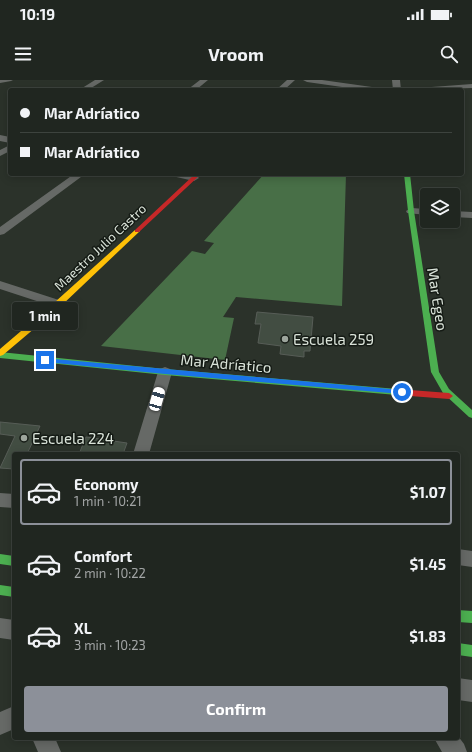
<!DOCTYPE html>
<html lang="en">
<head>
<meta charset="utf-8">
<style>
	:root { --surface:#202620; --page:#282e29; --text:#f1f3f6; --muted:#a2a5a5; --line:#3d433e; --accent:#8c9099 }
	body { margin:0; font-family:"Exo 2",sans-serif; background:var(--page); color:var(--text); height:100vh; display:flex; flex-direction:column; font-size:15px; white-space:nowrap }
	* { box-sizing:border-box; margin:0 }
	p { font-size:13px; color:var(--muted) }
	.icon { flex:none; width:22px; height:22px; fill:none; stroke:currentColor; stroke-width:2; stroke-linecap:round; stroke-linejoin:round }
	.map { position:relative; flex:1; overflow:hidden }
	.drawer { position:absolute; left:12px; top:372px; width:448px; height:288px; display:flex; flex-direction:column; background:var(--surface); border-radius:4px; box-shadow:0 2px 10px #0003,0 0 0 1px var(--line) }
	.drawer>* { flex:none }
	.top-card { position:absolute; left:8px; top:8px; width:456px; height:88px; border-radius:4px; box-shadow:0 2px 10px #0003,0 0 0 1px var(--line); display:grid; align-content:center; height:88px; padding:0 12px; background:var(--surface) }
	.fabs { position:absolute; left:420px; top:108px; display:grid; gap:8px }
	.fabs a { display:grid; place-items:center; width:40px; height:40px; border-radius:4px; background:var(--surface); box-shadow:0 2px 10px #0003,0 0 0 1px var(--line); font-size:20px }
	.end { position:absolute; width:18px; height:18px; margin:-9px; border:5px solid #1a73e8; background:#fff; box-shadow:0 0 0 2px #fff }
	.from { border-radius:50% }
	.bubble { position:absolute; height:28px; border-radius:4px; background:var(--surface); box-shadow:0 2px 10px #0003,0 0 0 1px var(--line); font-size:13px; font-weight:700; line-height:28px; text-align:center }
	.car { position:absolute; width:12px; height:24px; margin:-12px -6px; border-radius:5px; box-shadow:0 0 3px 1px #0007; background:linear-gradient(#fff 24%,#345 0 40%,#fff 0 76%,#345 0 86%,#fff 0) }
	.top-card b { display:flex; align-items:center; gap:14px; height:38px; font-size:15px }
	.top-card b+b { border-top:1px solid var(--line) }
	.top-card i { width:10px; height:10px; background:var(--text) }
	ul { padding:7px 0 0; list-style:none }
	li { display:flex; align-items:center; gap:12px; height:66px; margin:0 8px 6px; padding:0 4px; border:2px solid transparent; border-radius:4px }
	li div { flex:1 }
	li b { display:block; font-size:15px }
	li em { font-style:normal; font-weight:700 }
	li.selected { border-color:var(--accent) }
	li>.icon { width:36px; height:36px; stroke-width:1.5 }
	.button { display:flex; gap:8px; margin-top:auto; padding:8px 12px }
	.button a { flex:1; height:46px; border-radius:4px; background:var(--accent); color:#fff; font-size:16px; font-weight:700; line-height:46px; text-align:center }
	.status { display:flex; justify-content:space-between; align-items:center; height:28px; padding:0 20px; background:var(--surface); direction:ltr }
	.status svg { height:11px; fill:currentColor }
	header { display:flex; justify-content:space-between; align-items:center; height:52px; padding:0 12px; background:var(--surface); font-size:18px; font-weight:700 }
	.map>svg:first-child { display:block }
	.forest { fill:#486f47 }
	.building { fill:#424d42; stroke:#575d57 }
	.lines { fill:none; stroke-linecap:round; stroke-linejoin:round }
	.street { fill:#666966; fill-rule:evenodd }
	.fast { fill:#4caf50; fill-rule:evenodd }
	.slow { fill:#ffc107; fill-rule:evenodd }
	.jam { fill:#c62828; fill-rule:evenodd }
	.route { fill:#1a73e8 }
	.poi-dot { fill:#9da59c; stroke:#151b15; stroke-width:1.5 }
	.labels { text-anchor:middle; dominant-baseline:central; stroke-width:3; stroke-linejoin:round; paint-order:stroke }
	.far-street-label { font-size:13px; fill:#dae3d9; stroke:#151b15 }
	.street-label { font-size:15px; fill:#dae3d9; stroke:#151b15 }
	.poi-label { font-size:15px; fill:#dae3d9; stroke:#151b15; text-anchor:start }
</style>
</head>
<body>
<div class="status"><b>10:19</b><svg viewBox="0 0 49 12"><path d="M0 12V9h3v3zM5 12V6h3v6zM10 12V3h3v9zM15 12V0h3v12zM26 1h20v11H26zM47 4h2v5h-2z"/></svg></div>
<header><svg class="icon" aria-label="menu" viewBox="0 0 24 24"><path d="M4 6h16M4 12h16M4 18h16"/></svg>Vroom<svg class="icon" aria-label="search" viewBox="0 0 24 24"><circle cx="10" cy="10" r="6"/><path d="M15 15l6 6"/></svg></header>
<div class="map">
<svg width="472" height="672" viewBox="0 0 472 672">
	<rect width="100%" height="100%" fill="#2b322a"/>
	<path class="forest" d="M264,94H346L342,226L236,217L223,237L234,238L225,280L101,266L192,171L205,174L214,163L204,161Z"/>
	<path class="building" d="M257,232L313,237L310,271H304V277L280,274L281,266L258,263L261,244H255Z
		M0,342L40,346L27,374H14V389L0,388L15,356L0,354Z
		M86,357L127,363L123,374H79Z"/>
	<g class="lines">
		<path class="street" d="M0,0H13L11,1L0,3Z
			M95,0H104L88,10H79Z
			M200,0H208L196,10H187Z
			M287,0H295L284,10H276Z
			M303,0H322L379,8L383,10H363L307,2Z
			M392,0H400L401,10H393Z
			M472,4V8L414,10L418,8Z
			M0,55L10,57V63L0,61Z
			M10,65V71L0,76V70Z
			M74,94H85L4,154L0,155V147Z
			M170,94H188L197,96L199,98L194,101L172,96Z
			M411,128L427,129V135L407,133L406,131Z
			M453,131L472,132V138L453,137Z
			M0,201L62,221L64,224L62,227L58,228L0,209Z
			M165,287L170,289L172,292L149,374H133L158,292L160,289Z
			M0,413L14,414V428L0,427Z
			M458,469L472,471V487L458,485Z
			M0,538L14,540V560L0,558Z
			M458,598L472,600V622L458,620Z
			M14,626V649L0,655V632Z
			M458,656L464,664L467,672H442L434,658H458Z
			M32,658H55L61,672H38Z"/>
		<path class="fast" d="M404,94H410L414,131L439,292L449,309L472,330V338L469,337L443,313L431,292L408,131Z
			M0,272L165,289L397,309L401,312L397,315L165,295L0,278Z
			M0,474L14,476V486L0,484Z
			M0,505L14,507V517L0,515Z
			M458,530L472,531V543L458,542Z
			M458,563L472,565V577L458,575Z"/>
		<path class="slow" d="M135,150L140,151L61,226L3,275L0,276V269L55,222Z"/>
		<path class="jam" d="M195,94H201L139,152H135V150Z
			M397,309L449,313L453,316L449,319L397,315L393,312Z"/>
	</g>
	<path class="route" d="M43,278L402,310L405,312L402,314L165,294L45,282L43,281Z"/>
	<g class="poi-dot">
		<circle cx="285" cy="259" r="4"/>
		<circle cx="24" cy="358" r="4"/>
	</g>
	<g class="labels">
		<g class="far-street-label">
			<text transform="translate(100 167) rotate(-43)">Maestro Julio Castro</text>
		</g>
		<g class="street-label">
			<text transform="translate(438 219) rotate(81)">Mar Egeo</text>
			<text transform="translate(226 283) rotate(5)">Mar Adríatico</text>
		</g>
		<g class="poi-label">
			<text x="293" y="259">Escuela 259</text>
			<text x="32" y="358">Escuela 224</text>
		</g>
	</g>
</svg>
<div class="fabs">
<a><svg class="icon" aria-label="layers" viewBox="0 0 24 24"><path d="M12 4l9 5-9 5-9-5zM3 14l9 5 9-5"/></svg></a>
</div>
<i class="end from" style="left:402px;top:312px"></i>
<i class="end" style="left:45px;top:280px"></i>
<div class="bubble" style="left:12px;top:222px;width:66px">1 min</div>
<i class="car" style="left:157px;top:319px;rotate:16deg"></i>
<div class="top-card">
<b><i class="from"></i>Mar Adríatico</b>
<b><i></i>Mar Adríatico</b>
</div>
<section class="drawer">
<ul>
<li class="selected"><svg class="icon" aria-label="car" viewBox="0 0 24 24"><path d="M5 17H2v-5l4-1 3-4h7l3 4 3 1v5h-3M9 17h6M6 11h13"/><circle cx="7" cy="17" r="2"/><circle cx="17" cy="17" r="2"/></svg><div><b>Economy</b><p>1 min · 10:21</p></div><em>$1.07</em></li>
<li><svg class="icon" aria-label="car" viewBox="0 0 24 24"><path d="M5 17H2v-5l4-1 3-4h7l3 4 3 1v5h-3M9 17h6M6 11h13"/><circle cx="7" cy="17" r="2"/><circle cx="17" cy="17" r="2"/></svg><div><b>Comfort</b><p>2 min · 10:22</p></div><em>$1.45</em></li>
<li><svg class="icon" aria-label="car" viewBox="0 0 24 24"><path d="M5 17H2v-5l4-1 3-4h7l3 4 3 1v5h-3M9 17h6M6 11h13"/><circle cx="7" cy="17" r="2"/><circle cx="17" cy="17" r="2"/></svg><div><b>XL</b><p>3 min · 10:23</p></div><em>$1.83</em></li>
</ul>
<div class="button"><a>Confirm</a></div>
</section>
</div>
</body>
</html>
